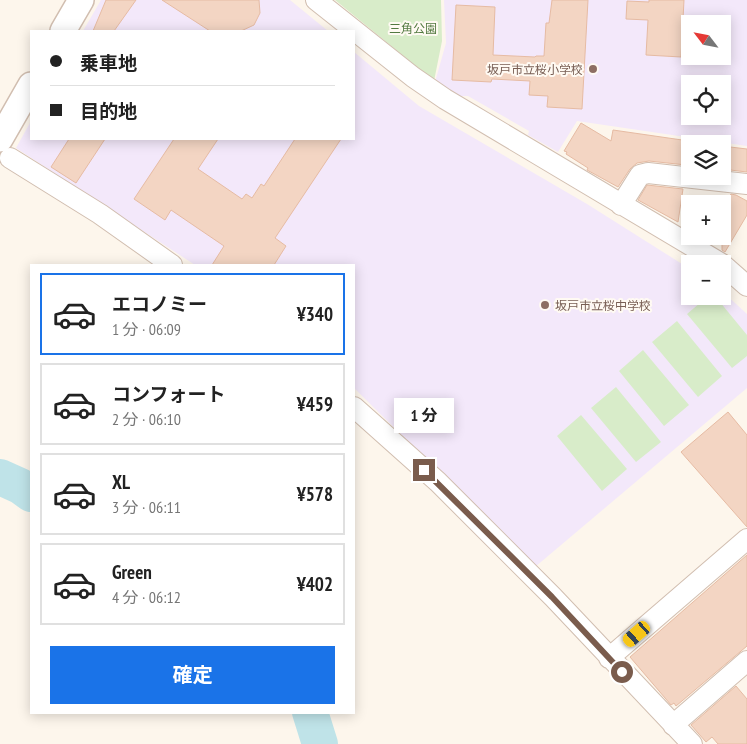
<!DOCTYPE html>
<html lang="ja">
<head>
<meta charset="utf-8">
<style>
	:root { --surface:#fff; --page:#f2f2f2; --text:#222; --muted:#767676; --line:#e0e0e0; --accent:#1a73e8 }
	body { margin:0; font-family:"PT Sans Narrow","Noto Sans JP",sans-serif; background:var(--page); color:var(--text); height:100vh; display:flex; flex-direction:column; font-size:19px; white-space:nowrap }
	* { box-sizing:border-box; margin:0 }
	p { font-size:16px; color:var(--muted) }
	.icon { flex:none; width:28px; height:28px; fill:none; stroke:currentColor; stroke-width:2; stroke-linecap:round; stroke-linejoin:round }
	.map { position:relative; flex:1; overflow:hidden }
	.sheet { position:absolute; left:30px; top:264px; width:325px; height:450px; display:flex; flex-direction:column; background:var(--surface); border-radius:0px; box-shadow:0 2px 12px #0003 }
	.sheet>* { flex:none }
	.hud { position:absolute; left:30px; top:30px; width:325px; height:110px; border-radius:0px; box-shadow:0 2px 12px #0003; display:grid; align-content:center; height:110px; padding:0 20px; background:var(--surface) }
	.needle { width:32px; rotate:302deg }
	.controls { position:absolute; left:681px; top:15px; display:grid; gap:10px }
	.controls a { display:grid; place-items:center; width:50px; height:50px; border-radius:0px; background:var(--surface); box-shadow:0 2px 12px #0003; font-size:25px }
	.end { position:absolute; width:22px; height:22px; margin:-11px; border:6px solid #7a5c4d; background:#fff; box-shadow:0 0 0 2px #fff }
	.from { border-radius:50% }
	.bubble { position:absolute; height:35px; border-radius:0px; background:var(--surface); box-shadow:0 2px 12px #0003; font-size:16px; font-weight:700; line-height:35px; text-align:center }
	.car { position:absolute; width:15px; height:30px; margin:-15px -8px; border-radius:6px; box-shadow:0 0 4px 1px #0007; background:linear-gradient(#f5c518 24%,#345 0 40%,#f5c518 0 76%,#345 0 86%,#f5c518 0) }
	.hud b { display:flex; align-items:center; gap:18px; height:48px; font-size:19px }
	.hud b+b { border-top:1px solid var(--line) }
	.hud i { width:12px; height:12px; background:var(--text) }
	ul { padding:9px 0 0; list-style:none }
	li { display:flex; align-items:center; gap:15px; height:82px; margin:0 10px 8px; padding:0 10px; border:2px solid var(--line); border-radius:0px }
	li div { flex:1 }
	li b { display:block; font-size:19px }
	li em { font-style:normal; font-weight:700 }
	li.current { border-color:var(--accent) }
	li>.icon { width:45px; height:45px; stroke-width:1.5 }
	.action { display:flex; gap:10px; margin-top:auto; padding:10px 20px }
	.action a { flex:1; height:58px; border-radius:0px; background:var(--accent); color:#fff; font-size:20px; font-weight:700; line-height:58px; text-align:center }
	.map>svg:first-child { display:block }
	.education { fill:#f3e8fa; fill-rule:evenodd }
	.green { fill:#d8ecc9 }
	.lines { fill:none; stroke-linecap:round; stroke-linejoin:round }
	.river { stroke:#bfe3e8; stroke-width:36 }
	.building { fill:#f3d5c3; stroke:#e6bba3 }
	.minor-casing { stroke:#d1beb0; stroke-width:22 }
	.tertiary-casing { stroke:#d1beb0; stroke-width:28 }
	.minor { stroke:#fff; stroke-width:20 }
	.tertiary { stroke:#fff; stroke-width:25 }
	.route { stroke:#7a5c4d; stroke-width:6 }
	.education-dot { fill:#8d6e63; stroke:#fffaf3; stroke-width:2 }
	.labels { text-anchor:middle; dominant-baseline:central; stroke-width:4; stroke-linejoin:round; paint-order:stroke }
	.park-label { font-size:12px; fill:#537a41; stroke:#fffaf3 }
	.education-label { font-size:12px; fill:#785e54; stroke:#fffaf3; text-anchor:end }
</style>
</head>
<body>
<div class="map">
<svg width="747" height="744" viewBox="0 0 747 744">
	<rect width="100%" height="100%" fill="#fdf6ec"/>
	<path class="education" d="M101,0H290L328,31H83Z
		M444,0H747V146L577,121L558,152L528,135L529,131L468,96H460L435,82L446,43ZM690,24H722V56H690ZM690,84H722V116H690Z
		M354,52L419,106L587,204L690,269V296H722L723,292L747,314V388L535,567L354,388V265H195L16,148L31,121V139H354Z"/>
	<path class="green" d="M335,0H441L442,41L434,81Z
		M708,296H715L747,335V356L732,368L687,314Z
		M677,321L722,376L698,397L652,342Z
		M643,350L689,405L664,426L619,371Z
		M616,387L661,442L636,462L591,408Z
		M581,415L627,469L602,491L557,436Z"/>
	<g class="lines">
		<path class="river" d="M0,477L20,486L31,494
			M310,712L320,744"/>
	</g>
	<path class="building" d="M106,0H136L114,31H93Z
		M162,0H259L260,13L254,25L241,31H210Z
		M552,0H588L582,109L547,107L548,96L529,95L530,81L492,79L491,82L452,80L456,5L495,7L493,55L535,57L536,56H544L546,23H549Z
		M649,0H684L681,57L646,55L648,20L626,19L627,1L649,2Z
		M581,123L611,141L613,130L689,141L686,165L649,161L637,163L630,169L618,187L587,170L588,168L566,154L567,152L564,151Z
		M69,139H105L76,183L51,167Z
		M174,139H218L198,169L242,199L246,194L252,198L261,184L264,186L295,139H341L275,238L286,246L274,265H212L224,246L171,210L165,220L134,199Z
		M722,146L747,149V172L722,169Z
		M647,185L683,189L678,222L638,200Z
		M731,194L736,195L747,201V215L725,252L722,250V210Z
		M728,412L747,435V527L681,452Z
		M747,555V646L676,706L674,703L671,705L630,657Z
		M736,686L747,699V744H718L712,737L706,742L691,725Z"/>
	<g class="lines">
		<defs>
			<path id="minor" d="M316,0L413,77L445,99L722,264
				M10,158L100,214L172,265
				M621,205L640,175L648,173L747,184
				M722,264L747,286
				M354,407L438,482L553,597L692,744
				M609,658L747,539
				M673,725L747,661"/>
			<path id="tertiary" d="M63,31L81,0
				M0,139L31,85"/>
		</defs>
		<use href="#minor" class="minor-casing"/>
		<use href="#tertiary" class="tertiary-casing"/>
		<use href="#minor" class="minor"/>
		<use href="#tertiary" class="tertiary"/>
	</g>
	<g class="lines">
		<path class="route" d="M424,470L552,597L622,672"/>
	</g>
	<g class="education-dot">
		<circle cx="593" cy="69" r="5"/>
		<circle cx="545" cy="305" r="5"/>
	</g>
	<g class="labels">
		<g class="park-label">
			<text x="413" y="28">三角公園</text>
		</g>
		<g class="education-label">
			<text x="583" y="69">坂戸市立桜小学校</text>
			<text x="555" y="305" text-anchor="start">坂戸市立桜中学校</text>
		</g>
	</g>
</svg>
<div class="controls">
<a><svg class="needle" viewBox="-14 -14 28 28"><path d="M0-13l5 13h-10z" fill="#e53935"/><path d="M0 13l5-13h-10z" fill="#767676"/></svg></a>
<a><svg class="icon" aria-label="locate" viewBox="0 0 24 24"><circle cx="12" cy="12" r="6"/><path d="M12 2v4M12 18v4M2 12h4M18 12h4"/></svg></a>
<a><svg class="icon" aria-label="layers" viewBox="0 0 24 24"><path d="M12 4l9 5-9 5-9-5zM3 14l9 5 9-5"/></svg></a>
<a>+</a>
<a>−</a>
</div>
<i class="end from" style="left:622px;top:672px"></i>
<i class="end" style="left:424px;top:470px"></i>
<div class="bubble" style="left:394px;top:398px;width:60px">1 分</div>
<i class="car" style="left:637px;top:634px;rotate:229deg"></i>
<div class="hud">
<b><i class="from"></i>乗車地</b>
<b><i></i>目的地</b>
</div>
<section class="sheet">
<ul>
<li class="current"><svg class="icon" aria-label="car" viewBox="0 0 24 24"><path d="M5 17H2v-5l4-1 3-4h7l3 4 3 1v5h-3M9 17h6M6 11h13"/><circle cx="7" cy="17" r="2"/><circle cx="17" cy="17" r="2"/></svg><div><b>エコノミー</b><p>1 分 · 06:09</p></div><em>¥340</em></li>
<li><svg class="icon" aria-label="car" viewBox="0 0 24 24"><path d="M5 17H2v-5l4-1 3-4h7l3 4 3 1v5h-3M9 17h6M6 11h13"/><circle cx="7" cy="17" r="2"/><circle cx="17" cy="17" r="2"/></svg><div><b>コンフォート</b><p>2 分 · 06:10</p></div><em>¥459</em></li>
<li><svg class="icon" aria-label="car" viewBox="0 0 24 24"><path d="M5 17H2v-5l4-1 3-4h7l3 4 3 1v5h-3M9 17h6M6 11h13"/><circle cx="7" cy="17" r="2"/><circle cx="17" cy="17" r="2"/></svg><div><b>XL</b><p>3 分 · 06:11</p></div><em>¥578</em></li>
<li><svg class="icon" aria-label="car" viewBox="0 0 24 24"><path d="M5 17H2v-5l4-1 3-4h7l3 4 3 1v5h-3M9 17h6M6 11h13"/><circle cx="7" cy="17" r="2"/><circle cx="17" cy="17" r="2"/></svg><div><b>Green</b><p>4 分 · 06:12</p></div><em>¥402</em></li>
</ul>
<div class="action"><a>確定</a></div>
</section>
</div>
</body>
</html>
